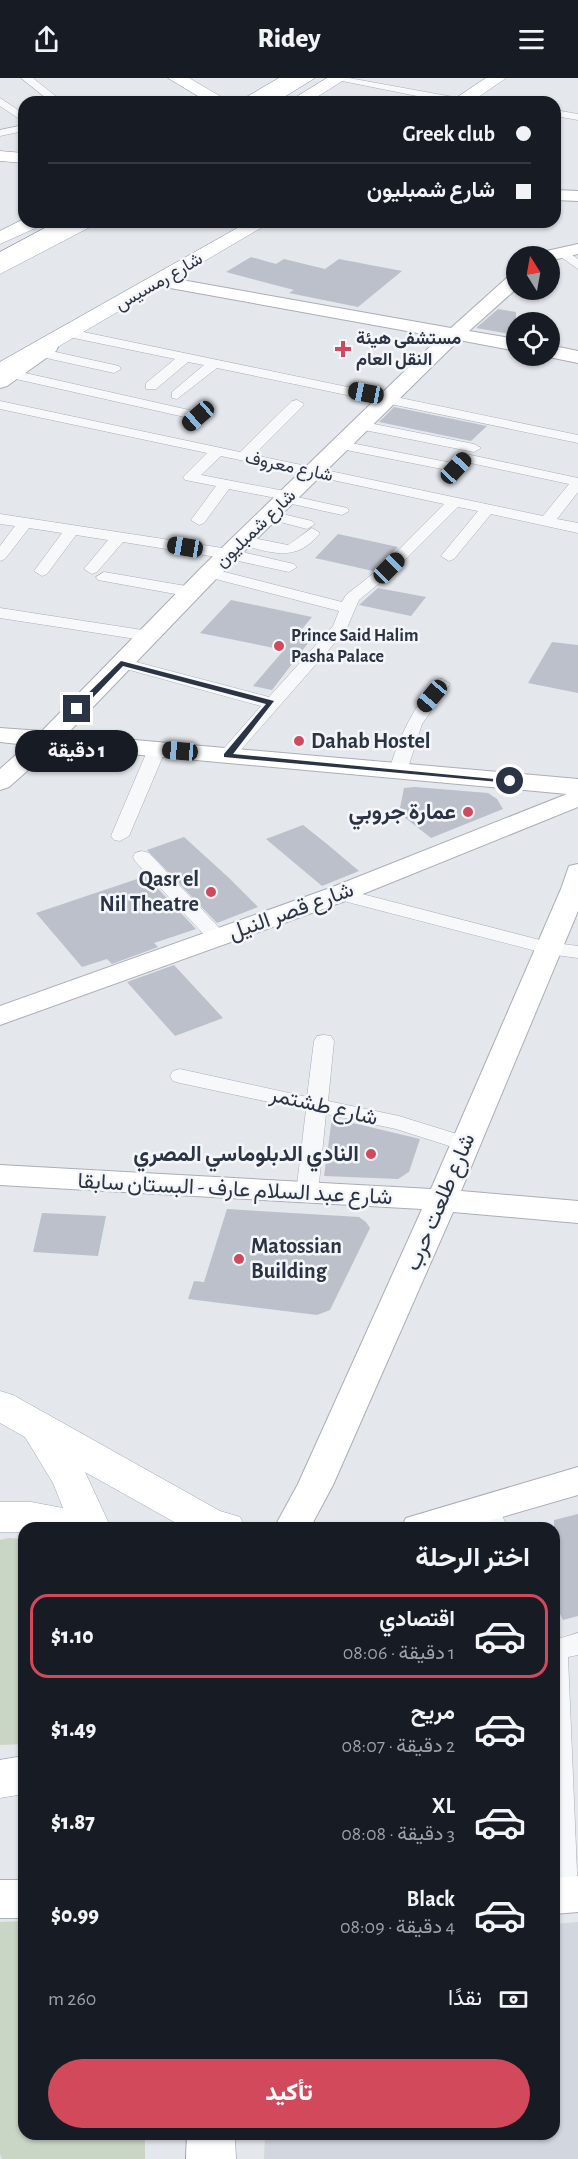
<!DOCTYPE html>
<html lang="ar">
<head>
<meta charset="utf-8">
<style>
	:root { --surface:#171b24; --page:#242831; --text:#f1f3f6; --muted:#9ea1a6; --line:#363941; --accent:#d1495b }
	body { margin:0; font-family:"Alegreya Sans",Vazirmatn,sans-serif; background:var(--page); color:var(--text); direction:rtl; height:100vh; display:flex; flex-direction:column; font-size:22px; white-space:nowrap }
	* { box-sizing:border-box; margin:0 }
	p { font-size:20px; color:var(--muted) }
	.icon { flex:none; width:33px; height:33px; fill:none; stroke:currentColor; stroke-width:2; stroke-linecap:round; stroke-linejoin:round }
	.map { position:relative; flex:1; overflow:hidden; direction:ltr }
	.sheet { position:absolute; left:18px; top:1444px; width:542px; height:618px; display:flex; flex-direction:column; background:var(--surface); border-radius:18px; box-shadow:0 2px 4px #0004; direction:rtl }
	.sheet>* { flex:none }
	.hud { position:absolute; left:18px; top:18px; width:543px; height:132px; border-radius:18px; box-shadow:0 2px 4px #0004; direction:rtl; display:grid; align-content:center; height:132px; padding:0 30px; background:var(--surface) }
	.needle { width:39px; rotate:349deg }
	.tools { position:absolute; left:506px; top:168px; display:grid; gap:12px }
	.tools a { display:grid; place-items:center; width:54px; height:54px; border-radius:50%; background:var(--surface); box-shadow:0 2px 4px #0004; font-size:30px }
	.end { position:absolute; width:27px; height:27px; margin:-14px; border:8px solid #2b3445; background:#fff; box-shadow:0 0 0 3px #fff }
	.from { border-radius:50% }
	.bubble { position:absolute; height:42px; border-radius:21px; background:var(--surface); box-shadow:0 2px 4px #0004; font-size:20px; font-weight:800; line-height:42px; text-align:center; direction:rtl }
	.car { position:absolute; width:18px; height:36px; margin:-18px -9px; border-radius:8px; box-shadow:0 0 4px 2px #0007; background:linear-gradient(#222 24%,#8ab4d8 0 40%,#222 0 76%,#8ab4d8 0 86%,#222 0) }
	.hud b { display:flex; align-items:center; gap:21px; height:57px; font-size:22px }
	.hud b+b { border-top:2px solid var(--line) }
	.hud i { width:15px; height:15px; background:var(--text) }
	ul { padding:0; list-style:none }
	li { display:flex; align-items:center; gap:18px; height:84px; margin:0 12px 9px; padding:0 18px; border:3px solid transparent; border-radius:18px }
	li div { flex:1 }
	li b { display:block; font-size:22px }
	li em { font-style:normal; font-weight:800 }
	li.active { border-color:var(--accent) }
	li>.icon { width:54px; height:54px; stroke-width:1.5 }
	h2 { padding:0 30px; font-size:27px; line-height:72px }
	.pay { display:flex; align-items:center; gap:15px; height:66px; padding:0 30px; font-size:22px }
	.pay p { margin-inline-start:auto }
	.button { display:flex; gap:12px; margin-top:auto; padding:12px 30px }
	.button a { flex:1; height:69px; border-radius:36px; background:var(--accent); color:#fff; font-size:24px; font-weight:800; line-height:69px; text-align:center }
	header { display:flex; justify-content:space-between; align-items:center; height:78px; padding:0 30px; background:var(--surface); font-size:27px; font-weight:800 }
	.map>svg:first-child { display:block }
	.built { fill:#d2d6de }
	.green { fill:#c9d6c5 }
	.building { fill:#bbc0ca }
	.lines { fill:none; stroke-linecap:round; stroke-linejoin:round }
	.street-casing { stroke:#a9aeb7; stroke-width:1 }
	.secondary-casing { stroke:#a9aeb7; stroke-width:2 }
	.primary-casing { stroke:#a3abb8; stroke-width:1 }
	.highway-casing { stroke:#8b94a3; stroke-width:1 }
	.street { fill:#f7f8fa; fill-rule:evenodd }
	.secondary { fill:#fff; fill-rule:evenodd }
	.primary { fill:#fff; fill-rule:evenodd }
	.highway { fill:#fff; fill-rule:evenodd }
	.route { fill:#2b3445 }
	.poi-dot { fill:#d1495b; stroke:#f4f6f9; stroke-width:2 }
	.labels { text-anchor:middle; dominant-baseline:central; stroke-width:5; stroke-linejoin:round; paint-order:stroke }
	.far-street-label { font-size:18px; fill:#2b3445; stroke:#f4f6f9 }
	.far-poi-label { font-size:18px; font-weight:bold; fill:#2b3445; stroke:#f4f6f9; text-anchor:start }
	.poi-label { font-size:22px; font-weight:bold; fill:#2b3445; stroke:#f4f6f9; text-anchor:end }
	.street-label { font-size:22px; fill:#2b3445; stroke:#f4f6f9 }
</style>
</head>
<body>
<header><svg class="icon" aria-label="menu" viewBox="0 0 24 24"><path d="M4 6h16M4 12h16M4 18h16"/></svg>Ridey<svg class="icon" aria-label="share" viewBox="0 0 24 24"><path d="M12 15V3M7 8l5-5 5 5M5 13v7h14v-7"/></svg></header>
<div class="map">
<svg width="578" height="2081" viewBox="0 0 578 2081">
	<rect width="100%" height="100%" fill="#e4e7ec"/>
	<path class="built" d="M578,1844V2081H264L265,2057L554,2056V1846Z"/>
	<path class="green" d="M8,1460L24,1461V1666L0,1667V1462Z
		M24,1843V2056L145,2057V2081H2L0,2076V1844Z"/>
	<path class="building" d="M251,179L276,186L284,181L325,191L339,181L402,193L358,229L289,215L294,212L226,194Z
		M498,231L516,234V257L476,250Z
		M394,329L487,348L471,363L379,344Z
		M338,456L398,469L373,493L315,480Z
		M378,510L426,519L411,538L359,527Z
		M231,522L312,539L287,569L301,551L312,560L272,612L253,608L284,572L200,555Z
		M552,564L578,567V615L528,605Z
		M415,709L488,715L497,721L503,731L431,760L399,735L404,710Z
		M303,747L327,766L359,793L322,808L266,761Z
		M184,759L228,799L258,829L217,845L147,772Z
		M146,798L196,851L154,865L158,869L112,886L107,881L82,889L36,835Z
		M174,887L223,940L175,958L127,904Z
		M332,1040L420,1061L409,1094L398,1101L324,1098Z
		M227,1131L359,1139L366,1144L370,1150L330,1232L317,1237L188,1221L194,1203L204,1204Z
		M42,1135L106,1138L98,1178L33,1174Z
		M578,1436V1538L563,1542L554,1524V1442Z"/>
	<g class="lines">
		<defs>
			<path id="street" d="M21,0H33L63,24H51Z
				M349,0L464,21V17L468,16L501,24L464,21L465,24H447L332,1Z
				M212,17L217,20L216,22L166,24L171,21Z
				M0,20L24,36V44L0,28Z
				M555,32L578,36V42L555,38Z
				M24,47V53L0,58V52Z
				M562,170L578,181V191L558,177L556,174Z
				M69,251L578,357V365L217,290L177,321L172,320V314L204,287L188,284L156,311H146V305L175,281L64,258L62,255Z
				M42,271L119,288L121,291L114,295L37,278V272Z
				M12,292L198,334L205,338L198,342L7,299V293Z
				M297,322L304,326L302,329L254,377L543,438L569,406L461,383L459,380L461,377L466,376L578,400V414L557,441L578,445V455L491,436L454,481L449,483L441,478L478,433L458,429L394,493L359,522L346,552L233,681L227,682L218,677L261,628L115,588L113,585L115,582L121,580L269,619L333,548L339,533L204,498L201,495L204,492L209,490L342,524L346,517L384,487L444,426L221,378L201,397L290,414L297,419L347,430L349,433L342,437L283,424L281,421L229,411L204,445L199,447L191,442L216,408L185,402L183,399L207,375L0,331V323L240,374L292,323Z
				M359,343L474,366L481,370L474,374L354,350V344Z
				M341,363L457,386L464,390L457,394L336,370L334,367Z
				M270,433L312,443L315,446L307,451L265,440L263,437Z
				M0,436L229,471L294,486L297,489L289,494L229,481L123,464L97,494L92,496L84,491L108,462L76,457L47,496L42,498L34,493L62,455L29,450L5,481L0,483V468L15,448L0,446Z
				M312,450L320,455C296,486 270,474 238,466L235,463L243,458L288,467Z
				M104,494L192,509L200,514L192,519L98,502L96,499Z
				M0,530L149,553L157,558L149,563L0,540Z
				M442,601L450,606L422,646L407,693L398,698L392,697L389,693C399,658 413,631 436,602Z
				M157,666L166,671L129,758L120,763L114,762L111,758L148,671Z
				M142,773L149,775L225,856L228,860L225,864H211L135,783L133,779L135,775Z
				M339,810L548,864L578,868V880L548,876L332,820L330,816Z
				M324,957L331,958L334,963L328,1023L399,1038L473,1061L476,1066L473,1071L465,1073L396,1051L326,1036L318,1115L315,1120L307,1122L299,1120L296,1115L306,1032L180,1005L173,1003L170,998L173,993L180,991L307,1019L314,963L317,958Z
				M486,1420L495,1423L508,1450H484L474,1430L477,1423Z
				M578,1555V1577L568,1579L578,1818L574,1826L564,1830L554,1825V1557L561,1560Z"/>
			<path id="secondary" d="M555,112L578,113V123L555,122Z
				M578,166V176L549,183V178H539L542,174Z
				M516,196V211L469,253L516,261V273L459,262L217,500L67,656L578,701V729L348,822L0,947V928L330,810L567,716L54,669L9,709L0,712V691L27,667L0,664V650L42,653L201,490L440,259L159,208L153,207L150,203L153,199L159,198L451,250L510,197Z
				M49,263L56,265L58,269L56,273L7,308L0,310V295L42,265Z
				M549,267L578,273V285L544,278H549Z
				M578,786V833L461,1113L578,1123V1145L453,1134L333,1407L310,1450H274L298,1406L422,1131L0,1107V1087L431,1111L561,811L569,788Z
				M578,1389V1417L464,1450H401L406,1440Z
				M578,1798V1834L554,1836V1800Z
				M0,1802H24V1840H0Z"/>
			<path id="primary" d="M168,0H189L230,24H208Z
				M279,0H300L260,24H238Z
				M327,0H347L309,24H288Z
				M486,0H506L471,24H450Z
				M24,141V144H42L40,148L0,166V153Z
				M71,144H94L92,148L0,196V182Z
				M248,144H271L8,298L0,299V284Z
				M0,1313L13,1317L220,1433L240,1439L245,1450H185L85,1394L111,1450H24V1454H0V1424H31L63,1430L53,1405L25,1359L0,1345Z
				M24,1678V1716L0,1720V1682Z"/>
			<path id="highway" d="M295,0H315L276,24H255Z
				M0,73L24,75V85L0,83Z
				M56,144H79L77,148L0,188V174Z
				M187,2056H235L236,2081H186Z"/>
		</defs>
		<use href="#street" class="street-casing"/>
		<use href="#secondary" class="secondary-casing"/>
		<use href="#primary" class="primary-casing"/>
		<use href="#highway" class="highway-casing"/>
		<use href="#street" class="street"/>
		<use href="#secondary" class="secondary"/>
		<use href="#primary" class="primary"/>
		<use href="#highway" class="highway"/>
	</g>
	<path class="route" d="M121,583L274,623L233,676L514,703L510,705L224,679V676L266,626L123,588L80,633H74V629Z"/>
	<g class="poi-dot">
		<path d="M340 262h6v6h6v6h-6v6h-6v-6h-6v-6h6z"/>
		<circle cx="279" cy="568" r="6"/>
		<circle cx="299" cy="663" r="6"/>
		<circle cx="468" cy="734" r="6"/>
		<circle cx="211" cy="814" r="6"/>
		<circle cx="371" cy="1076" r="6"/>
		<circle cx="239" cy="1181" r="6"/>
	</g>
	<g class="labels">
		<g class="far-street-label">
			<text transform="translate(159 204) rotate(-30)">شارع رمسيس</text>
			<text transform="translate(289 389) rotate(12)">شارع معروف</text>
			<text transform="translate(256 451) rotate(-44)">شارع شمبليون</text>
		</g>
		<g class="far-poi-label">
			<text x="356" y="261">مستشفى هيئة<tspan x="356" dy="21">النقل العام</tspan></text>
			<text x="291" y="558">Prince Said Halim<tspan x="291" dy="21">Pasha Palace</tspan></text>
		</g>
		<g class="poi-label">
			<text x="311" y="663" text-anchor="start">Dahab Hostel</text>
			<text x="456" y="734">عمارة جروبي</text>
			<text x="199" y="801">Qasr el<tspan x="199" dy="25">Nil Theatre</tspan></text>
			<text x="359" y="1076">النادي الدبلوماسي المصري</text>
			<text x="251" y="1168" text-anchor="start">Matossian<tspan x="251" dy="25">Building</tspan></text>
		</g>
		<g class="street-label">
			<text transform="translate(291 833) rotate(-20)">شارع قصر النيل</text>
			<text transform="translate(324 1028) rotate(13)">شارع طشتمر</text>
			<text transform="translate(235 1111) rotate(3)">شارع عبد السلام عارف - البستان سابقا</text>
			<text transform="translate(440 1124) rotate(-67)">شارع طلعت حرب</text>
		</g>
	</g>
</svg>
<div class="tools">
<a><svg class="needle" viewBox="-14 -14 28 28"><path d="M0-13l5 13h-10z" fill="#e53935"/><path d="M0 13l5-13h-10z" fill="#9ea1a6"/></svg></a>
<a><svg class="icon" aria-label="locate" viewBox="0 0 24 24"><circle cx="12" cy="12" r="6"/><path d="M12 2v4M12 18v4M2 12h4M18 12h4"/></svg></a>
</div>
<i class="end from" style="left:510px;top:703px"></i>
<i class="end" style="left:77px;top:631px"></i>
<div class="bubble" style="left:15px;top:652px;width:123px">1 دقيقة</div>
<i class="car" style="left:366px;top:315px;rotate:281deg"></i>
<i class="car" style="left:198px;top:338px;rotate:229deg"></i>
<i class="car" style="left:456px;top:390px;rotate:43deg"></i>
<i class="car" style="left:185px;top:469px;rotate:279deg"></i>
<i class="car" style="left:389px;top:490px;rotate:45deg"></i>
<i class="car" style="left:432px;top:618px;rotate:220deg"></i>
<i class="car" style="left:180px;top:673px;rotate:275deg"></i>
<div class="hud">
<b><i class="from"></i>Greek club</b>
<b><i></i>شارع شمبليون</b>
</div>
<section class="sheet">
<h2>اختر الرحلة</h2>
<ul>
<li class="active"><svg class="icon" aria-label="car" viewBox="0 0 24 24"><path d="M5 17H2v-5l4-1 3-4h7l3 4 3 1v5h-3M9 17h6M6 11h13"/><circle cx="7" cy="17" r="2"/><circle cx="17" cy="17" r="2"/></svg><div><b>اقتصادي</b><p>1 دقيقة · 08:06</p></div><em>$1.10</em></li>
<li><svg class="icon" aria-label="car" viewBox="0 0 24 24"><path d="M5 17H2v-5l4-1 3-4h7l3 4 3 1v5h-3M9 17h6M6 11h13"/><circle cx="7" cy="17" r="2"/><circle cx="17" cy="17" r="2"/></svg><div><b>مريح</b><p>2 دقيقة · 08:07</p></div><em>$1.49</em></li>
<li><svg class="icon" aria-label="car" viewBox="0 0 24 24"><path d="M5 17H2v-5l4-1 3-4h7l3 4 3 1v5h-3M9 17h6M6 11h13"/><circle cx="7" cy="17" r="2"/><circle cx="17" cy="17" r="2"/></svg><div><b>XL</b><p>3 دقيقة · 08:08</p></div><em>$1.87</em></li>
<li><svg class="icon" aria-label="car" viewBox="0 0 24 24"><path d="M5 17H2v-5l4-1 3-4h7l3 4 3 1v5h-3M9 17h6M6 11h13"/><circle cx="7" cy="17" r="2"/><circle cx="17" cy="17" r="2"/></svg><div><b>Black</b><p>4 دقيقة · 08:09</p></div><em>$0.99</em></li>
</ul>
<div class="pay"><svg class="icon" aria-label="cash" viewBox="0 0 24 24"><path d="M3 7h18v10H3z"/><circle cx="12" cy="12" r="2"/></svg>نقدًا<p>260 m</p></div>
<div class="button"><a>تأكيد</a></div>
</section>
</div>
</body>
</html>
